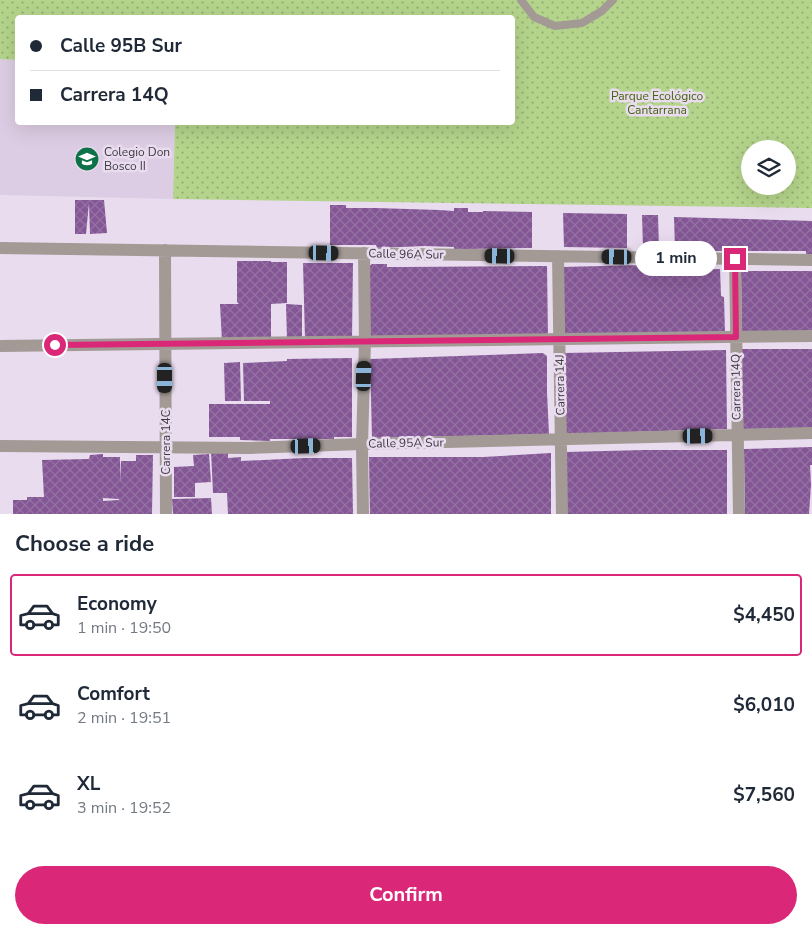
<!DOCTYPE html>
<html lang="en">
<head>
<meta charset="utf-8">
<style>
	:root { --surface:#fff; --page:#f6f6f7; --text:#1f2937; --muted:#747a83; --line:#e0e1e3; --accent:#db2777 }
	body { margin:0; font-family:"Nunito Sans",sans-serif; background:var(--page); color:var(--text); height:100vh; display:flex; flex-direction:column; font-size:19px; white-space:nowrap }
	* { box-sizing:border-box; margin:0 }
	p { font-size:16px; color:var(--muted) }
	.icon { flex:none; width:28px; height:28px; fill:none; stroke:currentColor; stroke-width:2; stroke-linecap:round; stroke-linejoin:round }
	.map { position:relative; height:514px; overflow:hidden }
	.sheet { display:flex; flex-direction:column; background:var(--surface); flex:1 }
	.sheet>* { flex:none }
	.banner { position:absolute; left:15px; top:15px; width:500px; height:110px; border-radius:5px; box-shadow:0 5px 20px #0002; display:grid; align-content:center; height:110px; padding:0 15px; background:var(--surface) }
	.buttons { position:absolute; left:741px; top:140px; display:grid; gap:10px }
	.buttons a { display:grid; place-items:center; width:55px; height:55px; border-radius:50%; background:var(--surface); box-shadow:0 5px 20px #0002; font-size:25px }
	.end { position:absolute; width:22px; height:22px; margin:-11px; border:6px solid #db2777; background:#fff; box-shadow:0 0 0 2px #fff }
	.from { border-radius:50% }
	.bubble { position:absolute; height:35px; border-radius:18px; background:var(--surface); box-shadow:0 5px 20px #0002; font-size:16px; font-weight:700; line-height:35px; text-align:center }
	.car { position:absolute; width:15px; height:30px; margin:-15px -8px; border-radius:6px; box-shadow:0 0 4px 1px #0007; background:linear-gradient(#222 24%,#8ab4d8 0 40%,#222 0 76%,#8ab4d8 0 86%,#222 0) }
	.banner b { display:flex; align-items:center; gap:18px; height:48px; font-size:19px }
	.banner b+b { border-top:1px solid var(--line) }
	.banner i { width:12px; height:12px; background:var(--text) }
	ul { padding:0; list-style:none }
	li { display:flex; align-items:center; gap:15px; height:82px; margin:0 10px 8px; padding:0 5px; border:2px solid transparent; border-radius:5px }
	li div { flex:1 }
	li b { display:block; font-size:19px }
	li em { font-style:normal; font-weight:700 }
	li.current { border-color:var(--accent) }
	li>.icon { width:45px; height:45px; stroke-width:1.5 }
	h2 { padding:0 15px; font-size:22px; line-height:60px }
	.action { display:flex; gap:10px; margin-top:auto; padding:10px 15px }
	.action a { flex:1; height:58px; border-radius:30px; background:var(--accent); color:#fff; font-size:20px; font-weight:700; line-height:58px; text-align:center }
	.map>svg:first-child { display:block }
	.built { fill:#ddcde4 }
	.park { fill:url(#park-dots); fill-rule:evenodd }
	.building { fill:url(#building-cross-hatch); fill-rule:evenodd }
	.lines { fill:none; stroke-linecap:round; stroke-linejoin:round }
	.lane { stroke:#a39a95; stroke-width:8 }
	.street { stroke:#a39a95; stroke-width:12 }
	.route { stroke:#db2777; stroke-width:6 }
	.labels { text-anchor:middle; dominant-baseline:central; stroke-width:5; stroke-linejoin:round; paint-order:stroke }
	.park-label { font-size:12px; fill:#45610d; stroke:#e9dcef }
	.poi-label { font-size:12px; fill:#3f3a42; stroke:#e9dcef; text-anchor:start }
	.street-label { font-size:12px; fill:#3f3a42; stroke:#e9dcef }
</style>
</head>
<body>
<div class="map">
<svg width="812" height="514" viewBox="0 0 812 514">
	<defs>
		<pattern id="park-dots" width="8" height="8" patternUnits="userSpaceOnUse" patternTransform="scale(1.25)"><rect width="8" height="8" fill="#b4d48b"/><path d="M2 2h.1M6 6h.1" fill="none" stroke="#94ad73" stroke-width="1.8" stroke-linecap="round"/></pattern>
		<pattern id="building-cross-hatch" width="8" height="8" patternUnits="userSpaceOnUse" patternTransform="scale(1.25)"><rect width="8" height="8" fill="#845696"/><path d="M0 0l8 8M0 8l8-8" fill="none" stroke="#9472a2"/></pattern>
	</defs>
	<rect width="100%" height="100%" fill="#e9dcef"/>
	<path class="built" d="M0,59L17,60L18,122L175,123L173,199L0,195Z"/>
	<path class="park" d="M0,0H812V208L173,199L175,123L512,122V18H18L17,60L0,59ZM750,149H788V186H750Z"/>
	<path class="building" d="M75,200H104L107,233L90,234L89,203L86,234H75Z
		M330,205H346V208H376L439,210L454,211V208H468V212H483V211L532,212V248L467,249H454V247L425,246L377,248L376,245H330Z
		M563,213L627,214V248L564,247Z
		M642,215H658L659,249H643Z
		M674,217L812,221V255H806V251H691V250L675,249Z
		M237,261H271V262H287V303L271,304V340L222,342L220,304H239L237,302Z
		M303,263H353L352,339H305Z
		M372,264H387V267H403L547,266L548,336L370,340L368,267Z
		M643,265V268L690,267V270L720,269L721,296L724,297L725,333L563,337L561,267Z
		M741,271H812V334H742Z
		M286,304L302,305V340H287Z
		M742,349H812V428L742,429Z
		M726,350L727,429L566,434L564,353Z
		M543,353L547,356V392L549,434L372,438L370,359Z
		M352,358V437H334V439H270V441L240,440V437H209V404H270V401H244L243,363L287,361V359Z
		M240,362L241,401H225L224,363Z
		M812,447V465H810L811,485L809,514H745L744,449Z
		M645,450H727V514H566L565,452Z
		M211,451H228V458L241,457V461L304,458H352L353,514H228L227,493H213Z
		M551,453V514H370L369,457H483Z
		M103,454V457H120V483L121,461H136V455H153L152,514H13V500H27V497H44L42,460L89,459L90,455ZM103,498L119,499V500L103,501Z
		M209,454L211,482L195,483V497H174V467L194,466L193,455Z
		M211,498L212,514H173L172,499Z"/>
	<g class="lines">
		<path class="lane" d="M521,0L534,17L555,26L582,23L602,11L613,0"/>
		<path class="street" d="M0,248L812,260
			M165,250L166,514
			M558,256L562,514
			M735,259L739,514
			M0,346L812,336
			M0,446L250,448L362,444L812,433
			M363,514L362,444L365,341L364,253"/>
	</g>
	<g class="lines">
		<path class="route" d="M55,345L736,337L735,259"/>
	</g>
	<defs>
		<symbol id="school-disc" viewBox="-11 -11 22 22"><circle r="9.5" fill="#0e7249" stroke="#e9dcef"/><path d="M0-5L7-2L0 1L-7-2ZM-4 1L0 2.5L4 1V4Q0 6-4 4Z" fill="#fff"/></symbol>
	</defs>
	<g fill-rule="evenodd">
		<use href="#school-disc" x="73" y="145" width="28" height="28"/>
	</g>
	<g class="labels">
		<g class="park-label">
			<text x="657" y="96">Parque Ecológico<tspan x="657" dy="14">Cantarrana</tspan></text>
		</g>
		<g class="poi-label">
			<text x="104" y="152">Colegio Don<tspan x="104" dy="14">Bosco II</tspan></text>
		</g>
		<g class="street-label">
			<text transform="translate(406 254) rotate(1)">Calle 96A Sur</text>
			<text transform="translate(560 385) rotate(-91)">Carrera 14J</text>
			<text transform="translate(736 387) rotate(-91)">Carrera 14Q</text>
			<text transform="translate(166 442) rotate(-90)">Carrera 14C</text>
			<text transform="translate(406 443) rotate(-1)">Calle 95A Sur</text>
		</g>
	</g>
</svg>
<div class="buttons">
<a><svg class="icon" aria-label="layers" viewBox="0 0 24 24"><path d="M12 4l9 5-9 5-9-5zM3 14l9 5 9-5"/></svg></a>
</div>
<i class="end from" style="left:55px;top:345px"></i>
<i class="end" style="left:735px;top:259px"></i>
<div class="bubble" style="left:635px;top:241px;width:82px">1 min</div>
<i class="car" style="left:324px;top:253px;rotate:91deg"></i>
<i class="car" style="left:500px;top:256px;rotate:271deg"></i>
<i class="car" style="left:617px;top:257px;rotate:271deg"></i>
<i class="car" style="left:364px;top:376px;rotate:2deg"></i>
<i class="car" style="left:165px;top:378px;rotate:180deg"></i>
<i class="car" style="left:698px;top:436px;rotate:89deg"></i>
<i class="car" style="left:306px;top:446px;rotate:88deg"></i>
<div class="banner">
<b><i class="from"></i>Calle 95B Sur</b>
<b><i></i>Carrera 14Q</b>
</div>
</div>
<section class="sheet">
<h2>Choose a ride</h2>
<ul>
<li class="current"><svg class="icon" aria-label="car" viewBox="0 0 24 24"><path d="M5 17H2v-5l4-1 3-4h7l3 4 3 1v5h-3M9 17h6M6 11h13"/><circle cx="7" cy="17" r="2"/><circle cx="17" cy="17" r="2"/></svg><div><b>Economy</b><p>1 min · 19:50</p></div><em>$4,450</em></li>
<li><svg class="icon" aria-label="car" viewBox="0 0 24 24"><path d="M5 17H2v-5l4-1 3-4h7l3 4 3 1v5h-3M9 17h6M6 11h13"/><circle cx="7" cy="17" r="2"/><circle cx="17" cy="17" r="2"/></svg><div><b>Comfort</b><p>2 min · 19:51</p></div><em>$6,010</em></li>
<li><svg class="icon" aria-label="car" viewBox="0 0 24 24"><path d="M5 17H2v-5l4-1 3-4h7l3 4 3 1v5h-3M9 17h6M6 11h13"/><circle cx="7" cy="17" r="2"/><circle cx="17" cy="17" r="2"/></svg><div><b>XL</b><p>3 min · 19:52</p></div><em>$7,560</em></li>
</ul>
<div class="action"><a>Confirm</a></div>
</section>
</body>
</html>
